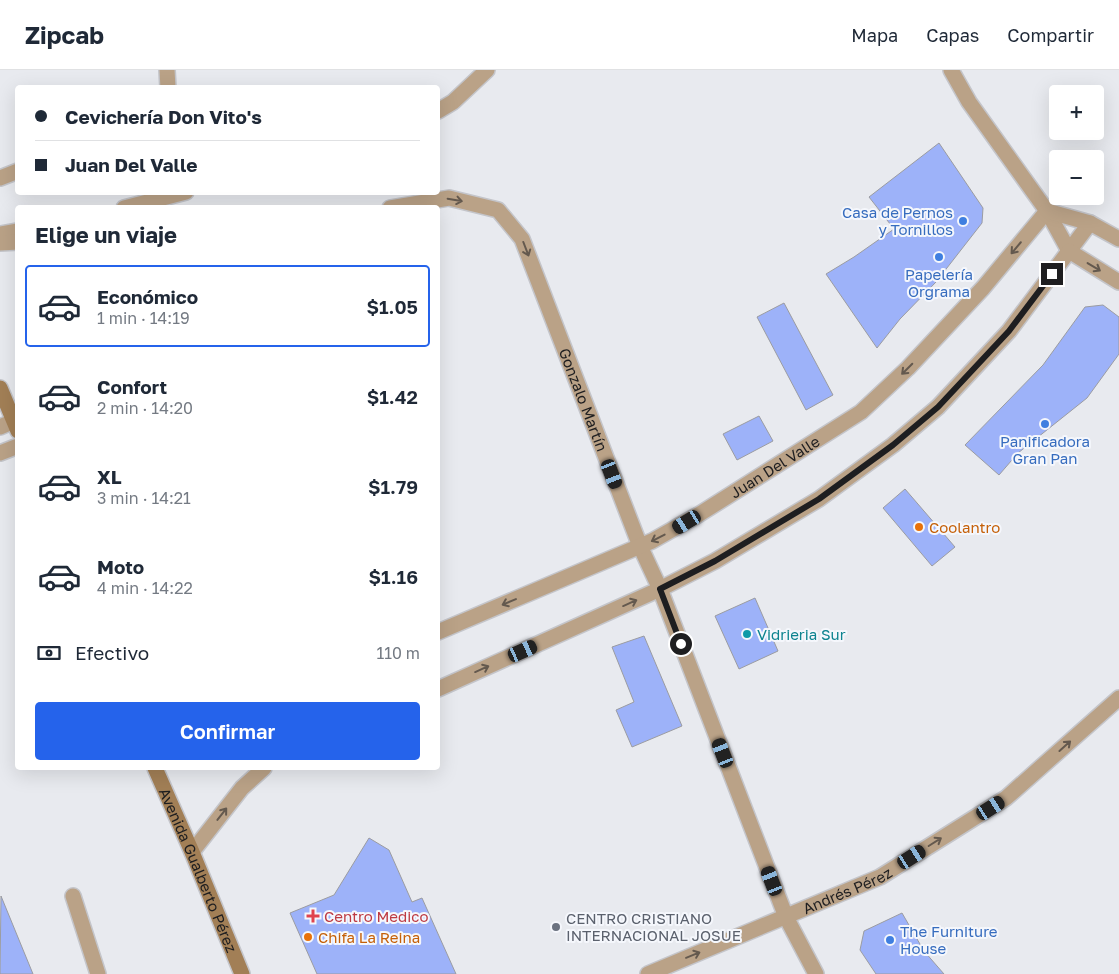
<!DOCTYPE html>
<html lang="es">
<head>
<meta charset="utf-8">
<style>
	:root { --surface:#fff; --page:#f6f6f7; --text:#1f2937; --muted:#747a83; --line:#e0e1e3; --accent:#2563eb }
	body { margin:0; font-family:"Golos Text",sans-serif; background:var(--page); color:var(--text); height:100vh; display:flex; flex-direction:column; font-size:19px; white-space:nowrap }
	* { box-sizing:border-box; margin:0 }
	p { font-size:16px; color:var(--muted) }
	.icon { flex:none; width:28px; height:28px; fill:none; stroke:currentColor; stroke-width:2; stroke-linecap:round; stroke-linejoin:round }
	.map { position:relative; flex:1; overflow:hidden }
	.panel { position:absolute; left:15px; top:135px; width:425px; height:565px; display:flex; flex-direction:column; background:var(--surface); border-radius:5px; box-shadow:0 5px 20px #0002 }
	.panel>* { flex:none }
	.top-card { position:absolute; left:15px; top:15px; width:425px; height:110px; border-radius:5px; box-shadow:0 5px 20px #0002; display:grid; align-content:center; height:110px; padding:0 20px; background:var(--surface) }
	.buttons { position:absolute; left:1049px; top:15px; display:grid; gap:10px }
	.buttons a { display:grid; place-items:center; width:55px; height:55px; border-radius:5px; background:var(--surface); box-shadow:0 5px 20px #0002; font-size:25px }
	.end { position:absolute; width:22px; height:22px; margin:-11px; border:6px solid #1e1e20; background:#fff; box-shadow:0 0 0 2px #fff }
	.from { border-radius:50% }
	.car { position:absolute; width:15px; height:30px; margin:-15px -8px; border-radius:6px; box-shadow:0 0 4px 1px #0007; background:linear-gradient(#222 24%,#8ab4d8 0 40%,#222 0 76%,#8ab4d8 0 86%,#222 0) }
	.top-card b { display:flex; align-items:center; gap:18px; height:48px; font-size:19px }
	.top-card b+b { border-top:1px solid var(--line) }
	.top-card i { width:12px; height:12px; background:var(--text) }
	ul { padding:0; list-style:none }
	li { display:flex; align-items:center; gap:15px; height:82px; margin:0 10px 8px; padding:0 10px; border:2px solid transparent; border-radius:5px }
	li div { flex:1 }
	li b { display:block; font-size:19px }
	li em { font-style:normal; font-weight:600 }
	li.current { border-color:var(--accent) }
	li>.icon { width:45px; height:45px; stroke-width:1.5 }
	h2 { padding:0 20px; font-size:22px; line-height:60px }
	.pay { display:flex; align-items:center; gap:12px; height:55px; padding:0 20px; font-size:19px }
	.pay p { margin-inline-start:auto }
	.cta { display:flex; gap:10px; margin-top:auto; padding:10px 20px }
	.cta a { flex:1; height:58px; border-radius:5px; background:var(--accent); color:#fff; font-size:20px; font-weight:600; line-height:58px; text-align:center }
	header { display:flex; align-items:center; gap:30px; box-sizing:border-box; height:70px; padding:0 25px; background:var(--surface); border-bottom:1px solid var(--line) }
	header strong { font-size:24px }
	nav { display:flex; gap:28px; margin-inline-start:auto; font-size:18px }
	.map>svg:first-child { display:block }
	.building { fill:#9db2f9; stroke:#9b9ca1 }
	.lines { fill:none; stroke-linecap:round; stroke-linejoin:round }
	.service-casing { stroke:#c4c5ca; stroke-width:18 }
	.minor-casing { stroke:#c4c5ca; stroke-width:18 }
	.tertiary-casing { stroke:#c4c5ca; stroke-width:18 }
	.secondary-casing { stroke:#c4c5ca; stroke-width:18 }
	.service { stroke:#baa287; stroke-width:15 }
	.minor { stroke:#baa287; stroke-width:15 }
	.tertiary { stroke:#baa287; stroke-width:15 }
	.secondary { stroke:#a27f56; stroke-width:15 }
	.oneway { stroke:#64594e }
	.route { stroke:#1e1e20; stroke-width:6 }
	.shop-dot { fill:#3f7fe0; stroke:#f5f7fc; stroke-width:2 }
	.food-dot { fill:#e8710a; stroke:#f5f7fc; stroke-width:2 }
	.culture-dot { fill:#0f9aa8; stroke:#f5f7fc; stroke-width:2 }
	.health-dot { fill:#e0444e; stroke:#f5f7fc; stroke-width:2 }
	.worship-dot { fill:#6b7280; stroke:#f5f7fc; stroke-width:2 }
	.labels { text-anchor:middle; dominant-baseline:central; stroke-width:4; stroke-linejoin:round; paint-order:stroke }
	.shop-label { font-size:15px; fill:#366cbe; stroke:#f5f7fc }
	.street-label { font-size:15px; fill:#1e1e20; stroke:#f5f7fc }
	.food-label { font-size:15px; fill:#c56008; stroke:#f5f7fc; text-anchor:start }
	.culture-label { font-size:15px; fill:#0d838f; stroke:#f5f7fc; text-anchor:start }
	.health-label { font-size:15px; fill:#be3a42; stroke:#f5f7fc; text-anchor:start }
	.worship-label { font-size:15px; fill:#5b616d; stroke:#f5f7fc; text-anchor:start }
</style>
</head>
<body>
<header>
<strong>Zipcab</strong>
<nav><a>Mapa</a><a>Capas</a><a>Compartir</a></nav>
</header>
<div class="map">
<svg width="1119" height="904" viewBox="0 0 1119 904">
	<rect width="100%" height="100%" fill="#e8eaef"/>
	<path class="building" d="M939,73L983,138L982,153L936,212L900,249L877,278L826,204L854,187L894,159L869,127Z
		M784,233L833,325L806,340L757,247Z
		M1103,235L1119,247V284L1087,328L1018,383L999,405L965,375L1043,295L1085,237Z
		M759,346L773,371L737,390L723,364Z
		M905,419L955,477L932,496L883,438Z
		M755,528L778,581L739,599L715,546Z
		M644,566L682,656L632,677L616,640L634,632L612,577Z
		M369,768L389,780L412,832L422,828L456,904H317L290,843L334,825Z
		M1,826L33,904H0Z
		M902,843L924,881L944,904H876L860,880L864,861Z"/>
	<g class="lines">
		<defs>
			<path id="service" d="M0,357L14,351
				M0,383L18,376
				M73,826L98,904"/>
			<g id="minor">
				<path d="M167,0L168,18"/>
				<path d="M951,0L969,32L1047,141L1069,181L1090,153"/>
				<path d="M438,41L453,32L487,0"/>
				<path d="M0,108L18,101"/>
				<path d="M124,138L186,122"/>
				<path id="s1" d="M390,138L449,128L498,140L522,169L640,476L660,519L786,847L816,904"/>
				<path d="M0,164L18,161"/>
				<path d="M0,173L18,172"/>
				<path id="s2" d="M648,904L880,807L1006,728L1119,628"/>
			</g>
			<g id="tertiary">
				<path id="s3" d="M438,562L652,471L698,445L861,342L908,298L983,218L1047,141L1090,153L1119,169"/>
				<path d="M438,619L660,519L715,491L819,429L893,375L938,337L1009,261L1069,181L1119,212"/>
				<path d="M192,782L242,718L264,698"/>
			</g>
			<g id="secondary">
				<path d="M0,318L18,361"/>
				<path id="s4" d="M155,698L192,782L242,904"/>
			</g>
		</defs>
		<use href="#service" class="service-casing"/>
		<use href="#minor" class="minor-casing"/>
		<use href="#tertiary" class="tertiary-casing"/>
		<use href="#secondary" class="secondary-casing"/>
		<use href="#service" class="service"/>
		<use href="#minor" class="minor"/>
		<use href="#tertiary" class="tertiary"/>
		<use href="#secondary" class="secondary"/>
	</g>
	<defs><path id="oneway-shaft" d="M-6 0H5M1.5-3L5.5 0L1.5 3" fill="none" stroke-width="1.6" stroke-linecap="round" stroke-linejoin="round" transform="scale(1.25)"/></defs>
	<g class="oneway">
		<use href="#oneway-shaft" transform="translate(455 130) rotate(10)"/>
		<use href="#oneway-shaft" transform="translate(1016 178) rotate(130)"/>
		<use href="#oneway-shaft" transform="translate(526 179) rotate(69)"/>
		<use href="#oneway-shaft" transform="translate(1094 197) rotate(31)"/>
		<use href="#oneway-shaft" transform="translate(907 299) rotate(135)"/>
		<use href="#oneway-shaft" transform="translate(658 468) rotate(153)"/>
		<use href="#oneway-shaft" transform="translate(509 532) rotate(157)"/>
		<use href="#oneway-shaft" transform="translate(630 533) rotate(-24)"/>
		<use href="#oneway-shaft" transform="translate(482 599) rotate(-24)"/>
		<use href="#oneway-shaft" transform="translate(1065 676) rotate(-42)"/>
		<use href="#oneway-shaft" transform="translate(222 744) rotate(-52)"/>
		<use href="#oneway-shaft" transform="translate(935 772) rotate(-32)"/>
		<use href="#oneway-shaft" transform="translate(693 885) rotate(-22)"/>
	</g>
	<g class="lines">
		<path class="route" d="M681,574L660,519L715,491L819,429L893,375L938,337L1009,261L1052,204"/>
	</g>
	<g class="shop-dot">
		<circle cx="963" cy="151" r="5"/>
		<circle cx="939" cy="187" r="5"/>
		<circle cx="1045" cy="354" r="5"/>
		<circle cx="890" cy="870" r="5"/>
	</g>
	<g class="food-dot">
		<circle cx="919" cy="457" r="5"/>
		<circle cx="308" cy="867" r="5"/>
	</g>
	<circle class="culture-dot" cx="747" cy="564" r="5"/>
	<path class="health-dot" d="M310.5 838.5h5v5h5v5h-5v5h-5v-5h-5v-5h5z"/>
	<circle class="worship-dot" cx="556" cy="857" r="5"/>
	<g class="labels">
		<g class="shop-label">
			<text x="953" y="142" text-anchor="end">Casa de Pernos<tspan x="953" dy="17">y Tornillos</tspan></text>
			<text x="939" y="204">Papelería<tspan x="939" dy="17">Orgrama</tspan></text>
			<text x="1045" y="371">Panificadora<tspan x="1045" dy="17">Gran Pan</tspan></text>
			<text x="900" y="861" text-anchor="start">The Furniture<tspan x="900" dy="17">House</tspan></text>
		</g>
		<g class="street-label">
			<text stroke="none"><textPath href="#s1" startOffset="320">Gonzalo Martín</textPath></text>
			<text stroke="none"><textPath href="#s3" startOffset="376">Juan Del Valle</textPath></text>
			<text stroke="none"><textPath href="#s4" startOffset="111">Avenida Gualberto Pérez</textPath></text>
			<text stroke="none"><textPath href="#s2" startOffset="216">Andrés Pérez</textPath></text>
		</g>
		<g class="food-label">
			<text x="929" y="457">Coolantro</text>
			<text x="318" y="867">Chifa La Reina</text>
		</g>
		<g class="culture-label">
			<text x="757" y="564">Vidrieria Sur</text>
		</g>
		<g class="health-label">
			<text x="324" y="846">Centro Medico</text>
		</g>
		<g class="worship-label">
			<text x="566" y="848">CENTRO CRISTIANO<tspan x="566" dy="17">INTERNACIONAL JOSUE</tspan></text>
		</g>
	</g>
</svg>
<div class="buttons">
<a>+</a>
<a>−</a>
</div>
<i class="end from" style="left:681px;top:574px"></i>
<i class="end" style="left:1052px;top:204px"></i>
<i class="car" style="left:612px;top:404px;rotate:159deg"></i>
<i class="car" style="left:687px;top:452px;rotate:239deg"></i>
<i class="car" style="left:523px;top:581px;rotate:66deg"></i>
<i class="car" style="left:723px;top:683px;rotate:339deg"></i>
<i class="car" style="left:991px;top:738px;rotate:58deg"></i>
<i class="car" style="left:912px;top:787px;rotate:58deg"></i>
<i class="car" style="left:772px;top:811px;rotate:339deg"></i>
<div class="top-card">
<b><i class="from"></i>Cevichería Don Vito's</b>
<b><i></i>Juan Del Valle</b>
</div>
<section class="panel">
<h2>Elige un viaje</h2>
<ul>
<li class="current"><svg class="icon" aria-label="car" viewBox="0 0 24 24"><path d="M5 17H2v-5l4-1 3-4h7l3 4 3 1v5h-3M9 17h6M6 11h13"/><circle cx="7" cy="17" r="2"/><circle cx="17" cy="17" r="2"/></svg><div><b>Económico</b><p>1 min · 14:19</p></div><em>$1.05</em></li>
<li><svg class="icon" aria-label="car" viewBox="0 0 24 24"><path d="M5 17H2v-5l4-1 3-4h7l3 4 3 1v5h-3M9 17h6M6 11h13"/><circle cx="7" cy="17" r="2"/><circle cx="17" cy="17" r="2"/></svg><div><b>Confort</b><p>2 min · 14:20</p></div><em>$1.42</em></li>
<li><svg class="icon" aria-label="car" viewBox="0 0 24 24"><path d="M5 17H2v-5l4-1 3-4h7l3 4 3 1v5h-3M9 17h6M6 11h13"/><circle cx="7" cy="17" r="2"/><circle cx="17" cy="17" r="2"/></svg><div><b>XL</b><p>3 min · 14:21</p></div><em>$1.79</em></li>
<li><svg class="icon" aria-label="car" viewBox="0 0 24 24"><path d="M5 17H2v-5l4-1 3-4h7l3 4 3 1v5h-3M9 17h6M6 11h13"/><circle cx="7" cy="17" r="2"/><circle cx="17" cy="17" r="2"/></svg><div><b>Moto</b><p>4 min · 14:22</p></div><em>$1.16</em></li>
</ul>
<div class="pay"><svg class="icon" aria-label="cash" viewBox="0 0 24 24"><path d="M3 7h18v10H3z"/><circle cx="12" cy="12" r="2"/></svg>Efectivo<p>110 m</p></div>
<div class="cta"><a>Confirmar</a></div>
</section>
</div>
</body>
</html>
